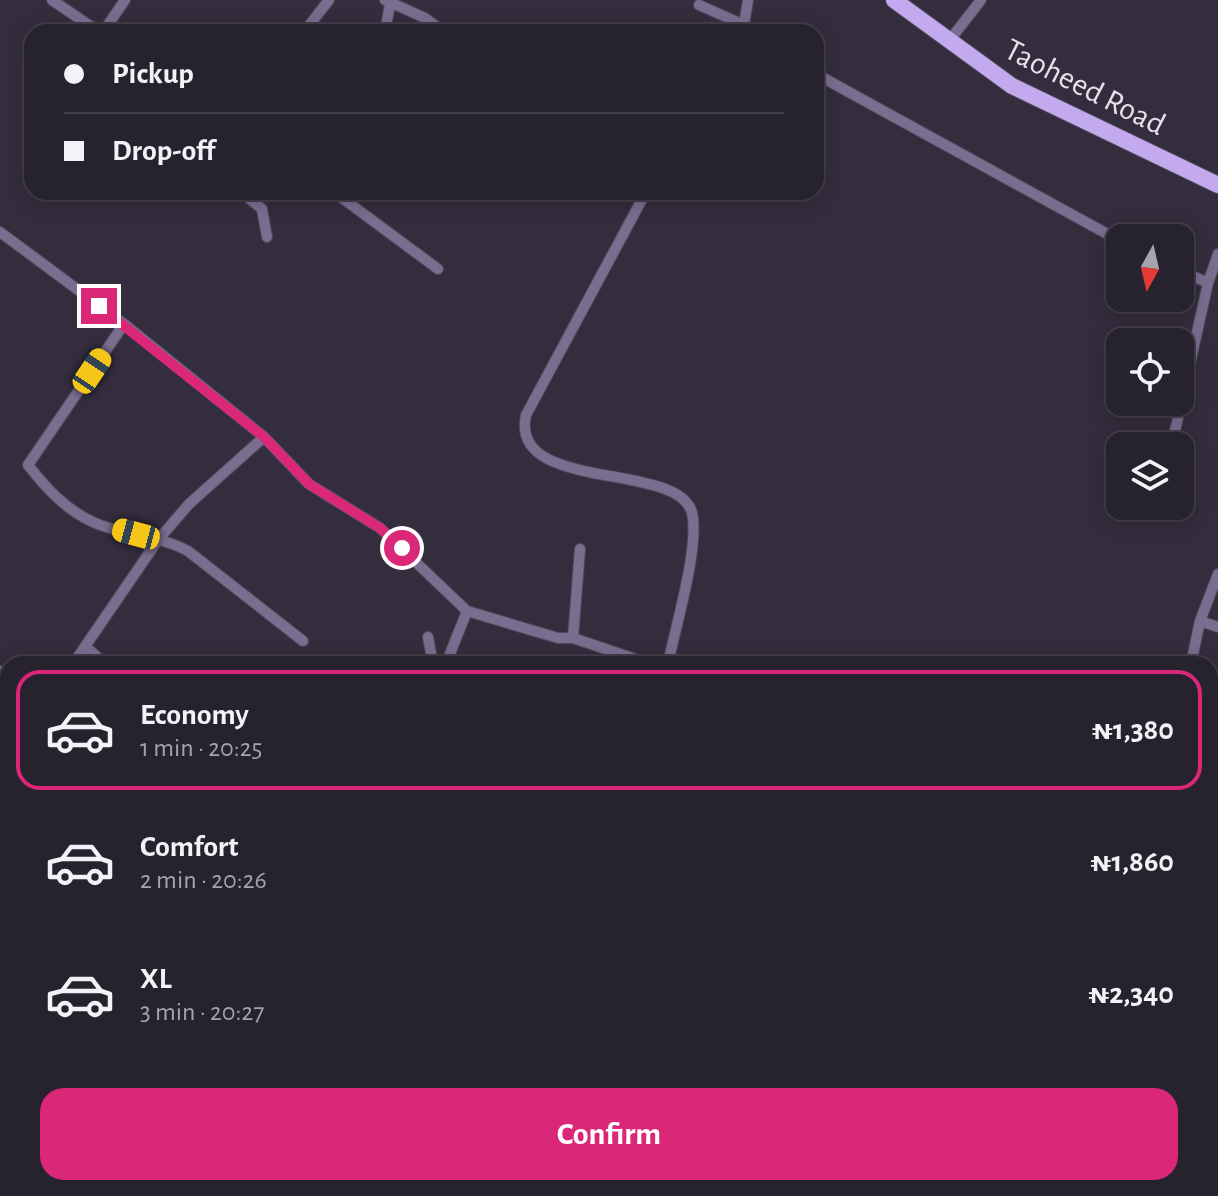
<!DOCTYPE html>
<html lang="en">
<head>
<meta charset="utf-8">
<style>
	:root { --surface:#26222e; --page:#322f3a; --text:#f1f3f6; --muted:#a4a4aa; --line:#423f4a; --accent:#db2777 }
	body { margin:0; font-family:"Alegreya Sans",sans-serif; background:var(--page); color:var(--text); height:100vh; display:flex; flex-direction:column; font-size:30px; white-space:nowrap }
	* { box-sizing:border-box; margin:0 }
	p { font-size:26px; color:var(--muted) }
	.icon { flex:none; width:44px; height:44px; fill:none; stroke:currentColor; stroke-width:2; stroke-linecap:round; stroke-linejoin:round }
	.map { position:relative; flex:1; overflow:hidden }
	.sheet { position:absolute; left:0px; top:656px; width:1218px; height:540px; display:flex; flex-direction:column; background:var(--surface); border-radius:24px 24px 0 0; box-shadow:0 4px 20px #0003,0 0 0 2px var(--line) }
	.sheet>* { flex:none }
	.hud { position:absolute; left:24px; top:24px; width:800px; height:176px; border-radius:24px; box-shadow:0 4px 20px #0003,0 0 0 2px var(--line); display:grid; align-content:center; height:176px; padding:0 40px; background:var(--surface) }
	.needle { width:52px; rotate:188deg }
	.fabs { position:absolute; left:1106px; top:224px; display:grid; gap:16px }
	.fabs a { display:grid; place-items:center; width:88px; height:88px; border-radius:16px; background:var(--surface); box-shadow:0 4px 20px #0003,0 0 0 2px var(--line); font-size:40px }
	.end { position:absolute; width:36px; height:36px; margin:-18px; border:10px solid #db2777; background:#fff; box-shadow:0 0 0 4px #fff }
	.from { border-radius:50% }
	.car { position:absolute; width:24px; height:48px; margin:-24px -12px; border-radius:10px; box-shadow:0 0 6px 2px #0007; background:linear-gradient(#f5c518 24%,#345 0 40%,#f5c518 0 76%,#345 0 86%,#f5c518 0) }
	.hud b { display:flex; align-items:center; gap:28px; height:76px; font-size:30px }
	.hud b+b { border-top:2px solid var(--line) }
	.hud i { width:20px; height:20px; background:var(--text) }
	ul { padding:14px 0 0; list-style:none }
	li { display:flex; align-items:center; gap:24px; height:120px; margin:0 16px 12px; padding:0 24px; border:4px solid transparent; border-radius:24px }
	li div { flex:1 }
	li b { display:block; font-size:30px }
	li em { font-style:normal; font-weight:700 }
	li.selected { border-color:var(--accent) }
	li>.icon { width:72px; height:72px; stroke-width:1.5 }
	.action { display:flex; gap:16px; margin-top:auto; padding:16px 40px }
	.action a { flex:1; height:92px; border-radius:24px; background:var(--accent); color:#fff; font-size:32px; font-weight:700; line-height:92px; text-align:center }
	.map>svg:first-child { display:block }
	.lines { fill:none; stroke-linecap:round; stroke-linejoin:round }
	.minor-casing { stroke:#4f4a59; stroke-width:12 }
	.primary-casing { stroke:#4f4a59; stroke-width:18 }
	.minor { stroke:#7a6e90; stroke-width:10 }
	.primary { stroke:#c3aaef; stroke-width:16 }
	.route { stroke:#db2777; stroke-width:10 }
	.labels { text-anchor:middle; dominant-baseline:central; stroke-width:6; stroke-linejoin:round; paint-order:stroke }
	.street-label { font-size:32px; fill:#e4e1eb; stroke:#332d3d }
</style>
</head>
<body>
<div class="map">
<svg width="1218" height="1196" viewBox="0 0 1218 1196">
	<rect width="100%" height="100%" fill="#332d3d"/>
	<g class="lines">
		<defs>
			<path id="minor" d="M52,0L99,32
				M385,0L425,18L444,32
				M748,0L744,25L754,32
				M699,5L744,25
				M103,32L125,0
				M304,32L329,0
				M385,32L390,4
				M949,41L981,0
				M816,74L1120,241
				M241,192L262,209L267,237
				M334,192L438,269
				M646,192L526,415C509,494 679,460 692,513C700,546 675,628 668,664
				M0,232L124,324L264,437L309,484L380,528L467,611L558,638H573L650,664
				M1180,270L1208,283
				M124,324L28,465C46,488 66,510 93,522C123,536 159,535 188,551L303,641
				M1175,431L1208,283L1218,254
				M1200,621L1218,627
				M428,637L433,664
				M573,638L580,549
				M86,647L105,664
				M73,664L158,540L189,504L264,437
				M446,664L467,611
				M1191,664L1200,621L1218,574
				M0,671L8,676
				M0,744L8,737
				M0,1000L8,994
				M1210,1118H1218
				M480,1188L485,1196
				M192,1196V1188
				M363,1196L368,1188
				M1091,1196L1094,1188"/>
			<path id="primary" d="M894,0L1012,86L1218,185"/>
		</defs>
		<use href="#minor" class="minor-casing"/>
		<use href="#primary" class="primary-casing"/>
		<use href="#minor" class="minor"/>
		<use href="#primary" class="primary"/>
	</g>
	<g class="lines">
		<path class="route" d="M99,306L264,437L309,484L380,528L402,548"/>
	</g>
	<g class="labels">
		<g class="street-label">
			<text transform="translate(1085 87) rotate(27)">Taoheed Road</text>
		</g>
	</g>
</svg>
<div class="fabs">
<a><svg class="needle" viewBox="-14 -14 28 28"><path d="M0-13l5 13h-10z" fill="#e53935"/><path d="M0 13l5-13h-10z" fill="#a4a4aa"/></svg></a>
<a><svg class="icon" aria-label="locate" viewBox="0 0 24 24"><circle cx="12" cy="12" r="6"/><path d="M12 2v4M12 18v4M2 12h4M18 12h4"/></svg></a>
<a><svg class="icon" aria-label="layers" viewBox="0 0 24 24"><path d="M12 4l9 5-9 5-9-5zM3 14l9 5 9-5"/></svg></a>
</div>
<i class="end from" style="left:402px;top:548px"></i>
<i class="end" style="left:99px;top:306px"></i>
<i class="car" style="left:92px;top:371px;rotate:34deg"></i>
<i class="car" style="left:136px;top:534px;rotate:285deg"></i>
<div class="hud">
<b><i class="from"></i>Pickup</b>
<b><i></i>Drop-off</b>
</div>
<section class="sheet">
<ul>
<li class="selected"><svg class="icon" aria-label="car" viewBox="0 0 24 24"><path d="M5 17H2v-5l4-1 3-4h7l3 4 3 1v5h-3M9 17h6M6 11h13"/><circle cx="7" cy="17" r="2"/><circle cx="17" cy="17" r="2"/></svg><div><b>Economy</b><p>1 min · 20:25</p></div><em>₦1,380</em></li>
<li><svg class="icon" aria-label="car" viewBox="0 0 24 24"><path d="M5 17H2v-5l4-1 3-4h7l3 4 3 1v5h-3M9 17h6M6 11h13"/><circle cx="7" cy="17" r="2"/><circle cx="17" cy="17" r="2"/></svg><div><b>Comfort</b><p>2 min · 20:26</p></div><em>₦1,860</em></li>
<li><svg class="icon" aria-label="car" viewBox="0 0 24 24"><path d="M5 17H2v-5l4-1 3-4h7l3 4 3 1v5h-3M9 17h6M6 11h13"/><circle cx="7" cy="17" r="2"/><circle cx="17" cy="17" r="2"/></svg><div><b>XL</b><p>3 min · 20:27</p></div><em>₦2,340</em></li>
</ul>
<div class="action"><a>Confirm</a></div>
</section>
</div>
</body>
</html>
